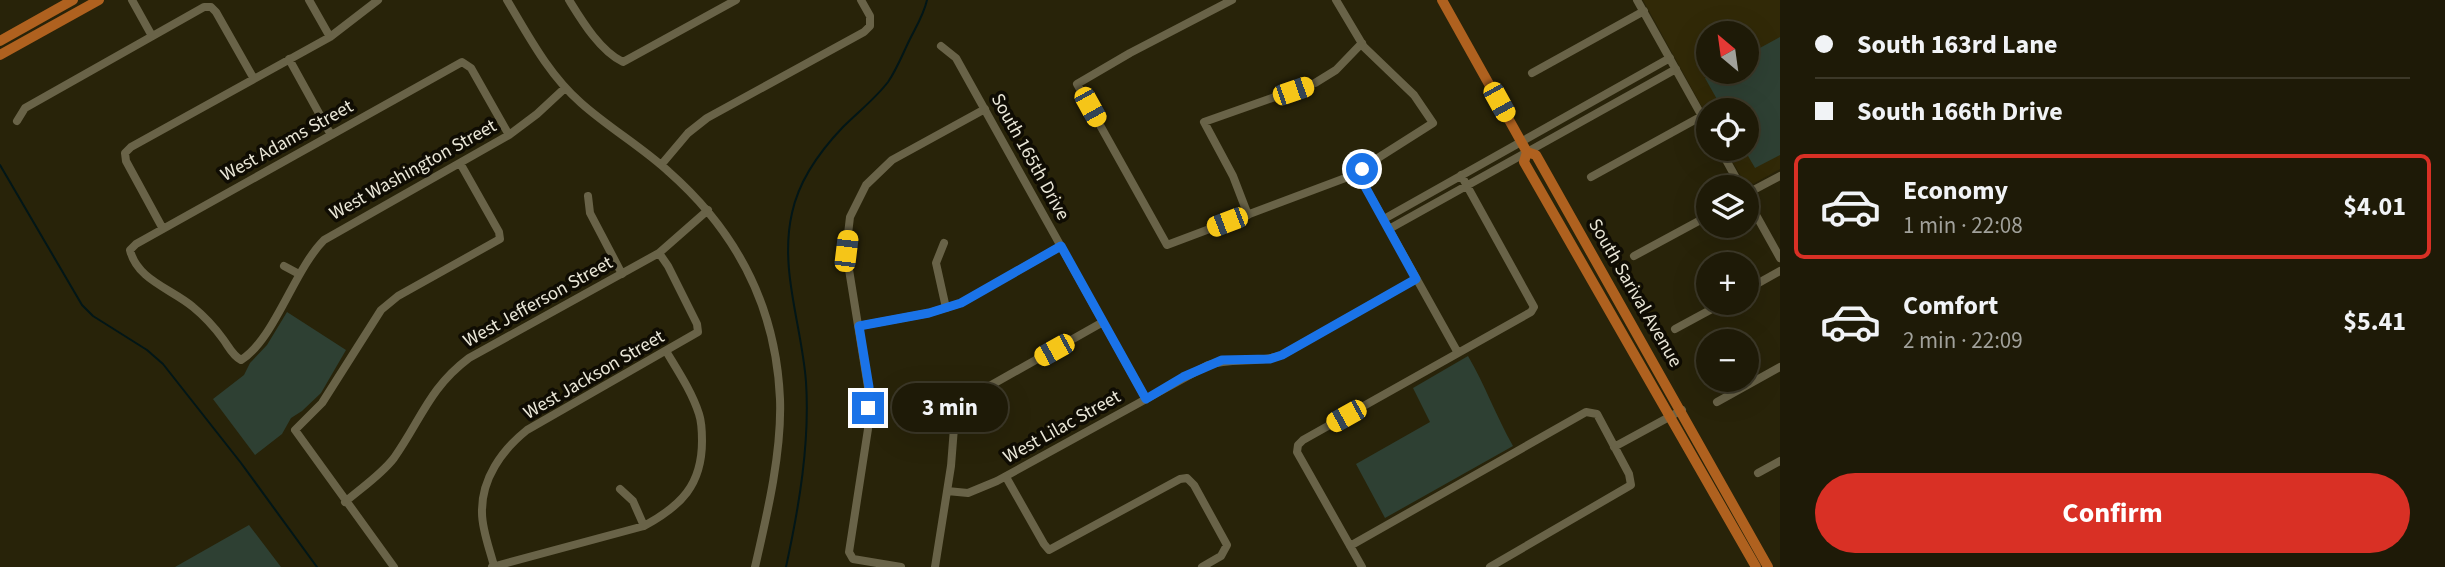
<!DOCTYPE html>
<html lang="en">
<head>
<meta charset="utf-8">
<style>
	:root { --surface:#1e1a07; --page:#2b2715; --text:#f1f3f6; --muted:#a1a19b; --line:#3c3828; --accent:#d93025 }
	body { margin:0; font-family:"Source Sans 3",sans-serif; background:var(--page); color:var(--text); height:100vh; display:flex; flex-direction:column; font-size:26px; white-space:nowrap }
	* { box-sizing:border-box; margin:0 }
	p { font-size:23px; color:var(--muted) }
	.icon { flex:none; width:38px; height:38px; fill:none; stroke:currentColor; stroke-width:2; stroke-linecap:round; stroke-linejoin:round }
	.map { position:relative; flex:1; overflow:hidden }
	.details { display:flex; flex-direction:column; background:var(--surface); width:665px }
	.details>* { flex:none }
	.top-card { display:grid; align-content:center; height:154px; padding:0 35px; background:var(--surface) }
	.needle { width:46px; rotate:331deg }
	.tools { position:absolute; left:1696px; top:21px; display:grid; gap:14px }
	.tools a { display:grid; place-items:center; width:63px; height:63px; border-radius:50%; background:var(--surface); box-shadow:0 7px 28px #0002,0 0 0 2px var(--line); font-size:35px }
	.end { position:absolute; width:32px; height:32px; margin:-16px; border:9px solid #1a73e8; background:#fff; box-shadow:0 0 0 4px #fff }
	.from { border-radius:50% }
	.bubble { position:absolute; height:49px; border-radius:24px; background:var(--surface); box-shadow:0 7px 28px #0002,0 0 0 2px var(--line); font-size:23px; font-weight:700; line-height:49px; text-align:center }
	.car { position:absolute; width:21px; height:42px; margin:-21px -10px; border-radius:9px; box-shadow:0 0 5px 2px #0007; background:linear-gradient(#f5c518 24%,#345 0 40%,#f5c518 0 76%,#345 0 86%,#f5c518 0) }
	.top-card b { display:flex; align-items:center; gap:24px; height:66px; font-size:26px }
	.top-card b+b { border-top:2px solid var(--line) }
	.top-card i { width:18px; height:18px; background:var(--text) }
	ul { padding:0; list-style:none }
	li { display:flex; align-items:center; gap:21px; height:105px; margin:0 14px 10px; padding:0 21px; border:4px solid transparent; border-radius:10px }
	li div { flex:1 }
	li b { display:block; font-size:26px }
	li em { font-style:normal; font-weight:700 }
	li.on { border-color:var(--accent) }
	li>.icon { width:63px; height:63px; stroke-width:1.5 }
	.button { display:flex; gap:14px; margin-top:auto; padding:14px 35px }
	.button a { flex:1; height:80px; border-radius:42px; background:var(--accent); color:#fff; font-size:28px; font-weight:700; line-height:80px; text-align:center }
	main { display:flex; flex:1; min-height:0 }
	.map>svg:first-child { display:block }
	.built { fill:#312907; fill-rule:evenodd }
	.green { fill:#2e4033 }
	.lines { fill:none; stroke-linecap:round; stroke-linejoin:round }
	.stream { stroke:#021617; stroke-width:2 }
	.minor { stroke:#696348; stroke-width:8 }
	.major { stroke:#af611f; stroke-width:10 }
	.route { stroke:#1a73e8; stroke-width:9 }
	.labels { text-anchor:middle; dominant-baseline:central; stroke-width:7; stroke-linejoin:round; paint-order:stroke }
	.street-label { font-size:19px; fill:#eae7d8; stroke:#0f0c03 }
</style>
</head>
<body>
<main>
<div class="map">
<svg width="1780" height="567" viewBox="0 0 1780 567">
	<rect width="100%" height="100%" fill="#282309"/>
	<path class="built" d="M1643,0H1780V169L1753,184L1745,183L1725,149H1746V110H1708V118ZM1708,33H1746V72H1708Z"/>
	<path class="green" d="M1780,37V155L1755,168L1744,149H1746V110H1723L1705,78L1716,72H1746L1747,55Z
		M287,312L346,350L321,393L302,411L291,418L282,434L255,455L213,399L244,375L250,363L267,345Z
		M1468,356C1485,385 1496,416 1513,446L1385,518L1356,464L1430,422L1413,388Z
		M249,525L281,567H175Z"/>
	<g class="lines">
		<path class="stream" d="M0,165L82,305L93,316L147,350L163,364L241,463L317,567
			M786,567C799,507 810,443 806,382C802,326 779,269 792,213C799,180 820,151 843,127C858,112 875,99 888,82C897,69 903,53 910,39C916,27 924,14 927,0"/>
		<path class="minor" d="M132,0L152,36
			M309,0L330,37
			M507,0C529,37 549,75 581,103C609,128 642,147 669,172C737,232 776,307 780,399C782,452 767,515 755,567
			M569,0C582,21 600,51 623,62L736,0
			M1232,0L1130,53L1077,84L1167,245L1348,177L1433,123L1414,95L1364,47L1336,0
			M1637,0L1708,127
			M941,46L956,58L1146,399
			M289,59L331,135
			M1532,73L1644,11
			M17,121L25,108L204,7H211L216,12L254,79
			M509,135L471,68L462,62L136,244L130,250C137,280 172,289 193,307C204,316 215,328 223,339C229,347 232,355 241,360C274,340 294,270 324,240L509,135L537,114L565,88
			M1720,149L1741,187
			M661,165L688,133L707,118L864,32L870,26V16L861,0
			M1357,172L1458,353
			M1591,177L1702,116
			M1746,194L1780,176
			M588,196L590,213L622,274
			M1746,197L1780,258
			M1248,215L1233,176L1204,122L1315,83L1336,70L1362,43
			M1384,219L1670,58
			M163,229L126,161L125,153L131,147L330,37L378,0
			M1389,229L1676,69
			M944,243L936,263L946,308
			M1634,256L1708,216
			M284,266L299,274
			M1746,290L1780,271
			M859,326L929,313L961,303L1061,246
			M1675,329L1723,303
			M1717,402L1780,367
			M1614,447L1682,410
			M1758,473L1780,461
			M1006,477L1044,544L1049,550L1180,479L1187,478L1194,485L1227,545L1221,556L1202,567
			M620,489L633,501L644,526
			M947,491L968,493L997,481L1208,365C1232,357 1258,364 1282,355L1416,279
			M345,502C361,488 381,475 394,458C421,420 429,388 469,358L659,253L708,210
			M1350,546L1586,412L1597,414L1629,474L1631,485L1490,567
			M494,566C490,550 482,530 482,513C481,479 502,450 527,430L698,332L697,324L668,266L659,253
			M394,567L295,430L322,403L381,310L398,296L500,239L499,232L460,163
			M492,567L644,526C681,506 702,485 702,441C702,432 702,423 699,414C692,392 678,371 666,351
			M901,567L853,559L849,552L868,429V387L846,251L850,217L866,185L892,160L985,109
			M935,567L951,466L955,415L963,401L1103,322
			M1362,567L1297,452L1298,445L1303,440L1531,312L1534,307L1461,175"/>
		<path class="major" d="M1442,0L1527,152L1524,162L1756,567
			M0,41L73,0
			M0,55L99,0
			M1527,152L1536,155L1768,567"/>
	</g>
	<g class="lines">
		<path class="route" d="M868,408L869,387L859,326L929,313L961,303L1061,246L1146,399L1183,377L1222,360L1270,359L1282,355L1416,279L1357,172L1362,169"/>
	</g>
	<g class="labels">
		<g class="street-label">
			<text transform="translate(287 141) rotate(-29)">West Adams Street</text>
			<text transform="translate(1030 157) rotate(61)">South 165th Drive</text>
			<text transform="translate(413 170) rotate(-29)">West Washington Street</text>
			<text transform="translate(1635 293) rotate(60)">South Sarival Avenue</text>
			<text transform="translate(538 302) rotate(-29)">West Jefferson Street</text>
			<text transform="translate(594 375) rotate(-30)">West Jackson Street</text>
			<text transform="translate(1062 427) rotate(-29)">West Lilac Street</text>
		</g>
	</g>
</svg>
<div class="tools">
<a><svg class="needle" viewBox="-14 -14 28 28"><path d="M0-13l5 13h-10z" fill="#e53935"/><path d="M0 13l5-13h-10z" fill="#a1a19b"/></svg></a>
<a><svg class="icon" aria-label="locate" viewBox="0 0 24 24"><circle cx="12" cy="12" r="6"/><path d="M12 2v4M12 18v4M2 12h4M18 12h4"/></svg></a>
<a><svg class="icon" aria-label="layers" viewBox="0 0 24 24"><path d="M12 4l9 5-9 5-9-5zM3 14l9 5 9-5"/></svg></a>
<a>+</a>
<a>−</a>
</div>
<i class="end from" style="left:1362px;top:169px"></i>
<i class="end" style="left:868px;top:408px"></i>
<div class="bubble" style="left:892px;top:383px;width:116px">3 min</div>
<i class="car" style="left:1293px;top:91px;rotate:71deg"></i>
<i class="car" style="left:1499px;top:102px;rotate:151deg"></i>
<i class="car" style="left:1090px;top:107px;rotate:151deg"></i>
<i class="car" style="left:1227px;top:222px;rotate:249deg"></i>
<i class="car" style="left:846px;top:251px;rotate:7deg"></i>
<i class="car" style="left:1054px;top:350px;rotate:241deg"></i>
<i class="car" style="left:1346px;top:416px;rotate:241deg"></i>
</div>
<section class="details">
<div class="top-card">
<b><i class="from"></i>South 163rd Lane</b>
<b><i></i>South 166th Drive</b>
</div>
<ul>
<li class="on"><svg class="icon" aria-label="car" viewBox="0 0 24 24"><path d="M5 17H2v-5l4-1 3-4h7l3 4 3 1v5h-3M9 17h6M6 11h13"/><circle cx="7" cy="17" r="2"/><circle cx="17" cy="17" r="2"/></svg><div><b>Economy</b><p>1 min · 22:08</p></div><em>$4.01</em></li>
<li><svg class="icon" aria-label="car" viewBox="0 0 24 24"><path d="M5 17H2v-5l4-1 3-4h7l3 4 3 1v5h-3M9 17h6M6 11h13"/><circle cx="7" cy="17" r="2"/><circle cx="17" cy="17" r="2"/></svg><div><b>Comfort</b><p>2 min · 22:09</p></div><em>$5.41</em></li>
</ul>
<div class="button"><a>Confirm</a></div>
</section>
</main>
</body>
</html>
